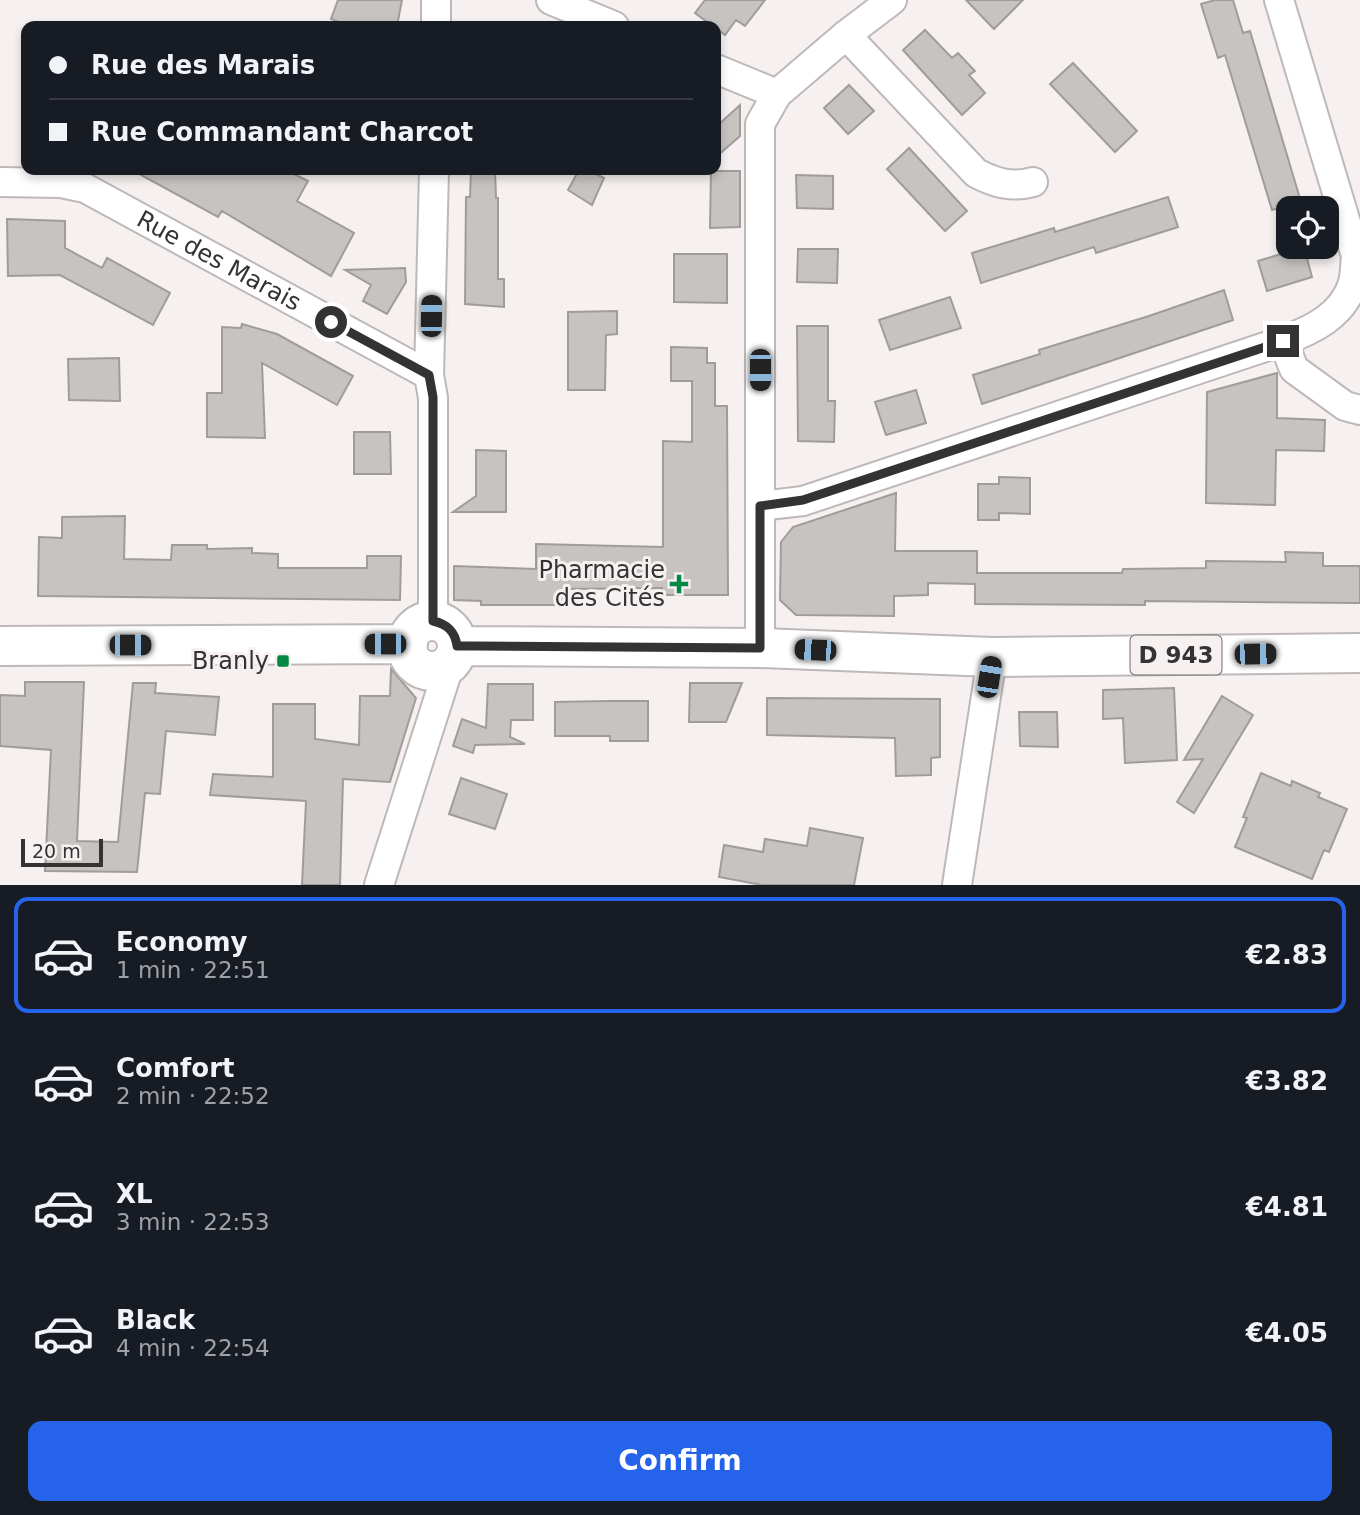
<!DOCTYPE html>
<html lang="en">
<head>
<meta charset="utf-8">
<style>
	:root { --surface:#171b24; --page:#20242c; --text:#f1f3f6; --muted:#9ea1a6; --line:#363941; --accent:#2563eb }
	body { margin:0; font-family:"DejaVu Sans",sans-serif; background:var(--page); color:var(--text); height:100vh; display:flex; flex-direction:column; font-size:26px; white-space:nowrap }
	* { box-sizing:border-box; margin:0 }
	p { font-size:23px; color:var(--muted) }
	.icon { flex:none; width:38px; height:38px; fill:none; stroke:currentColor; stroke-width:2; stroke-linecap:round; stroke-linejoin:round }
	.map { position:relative; height:885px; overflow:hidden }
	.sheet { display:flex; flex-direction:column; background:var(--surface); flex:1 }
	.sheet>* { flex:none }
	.banner { position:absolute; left:21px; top:21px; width:700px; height:154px; border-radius:14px; box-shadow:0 4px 10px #0003; display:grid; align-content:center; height:154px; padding:0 28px; background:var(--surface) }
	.tools { position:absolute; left:1276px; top:196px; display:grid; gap:14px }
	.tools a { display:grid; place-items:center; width:63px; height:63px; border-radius:14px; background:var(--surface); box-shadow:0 4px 10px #0003; font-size:35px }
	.scale { position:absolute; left:21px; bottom:18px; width:82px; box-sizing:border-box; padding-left:7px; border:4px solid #343232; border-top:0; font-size:19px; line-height:24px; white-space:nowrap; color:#343232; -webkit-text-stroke:5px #f6f0f0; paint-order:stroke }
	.end { position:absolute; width:32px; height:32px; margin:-16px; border:9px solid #343232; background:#fff; box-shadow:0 0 0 4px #fff }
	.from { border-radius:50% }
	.car { position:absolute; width:21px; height:42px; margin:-21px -10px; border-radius:9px; box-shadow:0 0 5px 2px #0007; background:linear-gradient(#222 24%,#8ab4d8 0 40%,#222 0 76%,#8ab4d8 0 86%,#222 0) }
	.banner b { display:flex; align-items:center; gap:24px; height:66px; font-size:26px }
	.banner b+b { border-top:2px solid var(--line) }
	.banner i { width:18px; height:18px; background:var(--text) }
	ul { padding:12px 0 0; list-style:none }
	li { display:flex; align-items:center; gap:21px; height:116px; margin:0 14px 10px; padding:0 14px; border:4px solid transparent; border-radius:14px }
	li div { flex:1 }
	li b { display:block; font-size:26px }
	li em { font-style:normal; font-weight:600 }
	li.on { border-color:var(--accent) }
	li>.icon { width:63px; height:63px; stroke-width:1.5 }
	.button { display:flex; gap:14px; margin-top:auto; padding:14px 28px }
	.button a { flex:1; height:80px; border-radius:14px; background:var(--accent); color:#fff; font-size:28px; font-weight:600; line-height:80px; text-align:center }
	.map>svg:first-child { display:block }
	.building { fill:#c7c3c1; stroke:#a09c9a; stroke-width:2 }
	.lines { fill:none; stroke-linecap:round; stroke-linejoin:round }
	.street-casing { stroke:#beb9b8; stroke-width:32 }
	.primary-casing { stroke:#beb9b8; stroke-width:42 }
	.street { stroke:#fff; stroke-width:28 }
	.primary { stroke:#fff; stroke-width:38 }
	.route { stroke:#343232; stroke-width:9 }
	.poi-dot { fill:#084; stroke:#f6f0f0; stroke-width:2.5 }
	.labels { text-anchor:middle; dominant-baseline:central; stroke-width:6; stroke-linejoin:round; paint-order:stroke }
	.shield { fill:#f6f0f0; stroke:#6e6b6b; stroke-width:2 }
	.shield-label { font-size:23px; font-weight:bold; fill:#343232 }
	.street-label { font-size:24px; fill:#343232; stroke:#f6f0f0 }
	.poi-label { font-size:24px; fill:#343232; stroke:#f6f0f0; text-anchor:end }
</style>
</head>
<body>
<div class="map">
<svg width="1360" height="885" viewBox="0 0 1360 885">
	<rect width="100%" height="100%" fill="#f6f0f0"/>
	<path class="building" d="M338,0H402L397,26H350L331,19Z
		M705,0H765L745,26L736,20L725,35L695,13Z
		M966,0H1023L994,29Z
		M1215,0H1233L1243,33L1250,31L1301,202L1272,210L1225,55L1218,58L1201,4Z
		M925,30L952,58L958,53L975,71L969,75L985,93L962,115L903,50Z
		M1073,63L1137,131L1115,152L1050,84Z
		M849,85L874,111L848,134L824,108Z
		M740,105V136L716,157V127Z
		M909,148L967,211L945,231L887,169Z
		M132,170H286L308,181L297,201L354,233L331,276L222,211L218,217Z
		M471,170H495L496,198H498V279H504V307L465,304L466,197H470Z
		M579,170H588L604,178L592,205L568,190Z
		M711,171H740V227L710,228Z
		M796,175L833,176V209L797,208Z
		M1168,197L1178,227L1096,253L1094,247L981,283L972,253L1054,228L1055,232Z
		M7,219L65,221V248L102,268L107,258L170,293L153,325L60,275L8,276Z
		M1304,247L1312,277L1267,291L1258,261Z
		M798,249H838L837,283L797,282Z
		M674,254H727V303L674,302Z
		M405,268L406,282L387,314L363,301L371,285L345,270Z
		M1224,290L1233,320L982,404L973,375L1040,354L1039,350L1149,316Z
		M950,297L961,328L890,350L879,320Z
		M617,311V334L606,335L605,390H568V312Z
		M242,324L277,334L353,376L337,405L262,363L265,438L207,437V393H222V327L241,328Z
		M797,326H828V401H835L834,442L798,441Z
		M671,347L707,348V363H715V406H727L728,595H662V588L569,589V605H481V601L454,600V566L536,569V544L663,547V441L692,442V381H671Z
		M119,358L120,401L69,400L68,359Z
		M1277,373V418L1325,420L1324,451L1276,450L1275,505L1206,503L1207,392Z
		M916,390L926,423L886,435L875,402Z
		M354,432H390L391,474H354Z
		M476,450L506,451V512H453L476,496Z
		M999,477L1030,478V514L999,513V520H978V484H999Z
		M896,493L895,551H977V573H1122L1123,569L1206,568V561L1286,562L1285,552L1323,553V566H1360V603L1145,601V605L975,604V584L928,583V595L894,596V616L796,615L780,600L781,542L793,527Z
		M125,516L124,559L171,560L172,545H207V549L252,548V553L278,554V568H367V556H401L400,600L38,596L39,537L62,538V517Z
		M391,669L416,698L390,782L343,779L340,885H302L306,801L210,795L213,774L273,777V704H315V739L359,745L360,696H390Z
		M25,682H84L77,841L118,842L133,683H156L155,693L219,697L215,735L166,731L160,794L145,793L137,872L45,871L51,750L0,746V695L25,696Z
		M690,683H742L726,722H689Z
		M488,684H533V720H511L510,737L525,744L475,745L473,753L453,746L462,719L486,728Z
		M1174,688L1177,760L1125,763L1123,718L1103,719V690Z
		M1222,696L1253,715L1194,813L1177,802L1203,759L1184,760Z
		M767,698L940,699V757L931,758V775L896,776L895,738L767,735Z
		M610,701H648V741H610V736H555V702Z
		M1019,712H1057L1058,747L1020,746Z
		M1261,773L1291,786L1292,781L1320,793L1318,797L1347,809L1329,852L1324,850L1312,879L1235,847L1247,818L1243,817Z
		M461,778L507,794L495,829L449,814Z
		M810,828L863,838L854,885H762L719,877L724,845L763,852L765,839L807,846Z"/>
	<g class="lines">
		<defs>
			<g id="street">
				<path d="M551,0L614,26"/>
				<path d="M436,26V0"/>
				<path d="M846,35L976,173C995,183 1012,188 1033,182"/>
				<path d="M716,69L777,94"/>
				<path id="s1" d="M0,182L61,183L85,188L429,375"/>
				<path d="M1283,341L1294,369L1345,406L1360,410"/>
				<path d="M760,506L803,501L1283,341C1312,330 1343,316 1353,283C1355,275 1355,264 1356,256L1279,0"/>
				<path d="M433,621V398L429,375L434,170"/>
				<path d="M760,648V124L777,94L846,35L892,0"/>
				<path d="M379,885L450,663"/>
				<path d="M957,885L992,657"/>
			</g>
			<path id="primary" d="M407 646a25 25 0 1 1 50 0a25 25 0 1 1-50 0Z
				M0,646L408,644
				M457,646L760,648L992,657L1360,653"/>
		</defs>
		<use href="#street" class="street-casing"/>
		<use href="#primary" class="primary-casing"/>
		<use href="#street" class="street"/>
		<use href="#primary" class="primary"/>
	</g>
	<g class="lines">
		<path class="route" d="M331,322L429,375L433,397V621C447,624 455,631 457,646H476L760,648V506L803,500L1283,341"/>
	</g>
	<g class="poi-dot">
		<path d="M675.5 573.5h7v7h7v7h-7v7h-7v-7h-7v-7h7z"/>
		<rect x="276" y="654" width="14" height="14" rx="3.5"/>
	</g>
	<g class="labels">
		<rect class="shield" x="1130.5" y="635.5" width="91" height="39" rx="5"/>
		<g class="shield-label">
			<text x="1176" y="655">D 943</text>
		</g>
		<g class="street-label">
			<text stroke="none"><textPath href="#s1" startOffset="238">Rue des Marais</textPath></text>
		</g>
		<g class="poi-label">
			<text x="665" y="570">Pharmacie<tspan x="665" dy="28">des Cités</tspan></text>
			<text x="269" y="661">Branly</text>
		</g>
	</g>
</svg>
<div class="tools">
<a><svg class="icon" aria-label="locate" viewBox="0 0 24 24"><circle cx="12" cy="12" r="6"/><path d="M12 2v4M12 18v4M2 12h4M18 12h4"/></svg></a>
</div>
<div class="scale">20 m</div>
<i class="end from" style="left:331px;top:322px"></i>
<i class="end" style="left:1283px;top:341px"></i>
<i class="car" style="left:431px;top:316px;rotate:1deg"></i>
<i class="car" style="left:760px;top:370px;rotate:180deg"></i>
<i class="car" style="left:385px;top:644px;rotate:270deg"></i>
<i class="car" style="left:130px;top:645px;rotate:90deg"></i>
<i class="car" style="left:815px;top:650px;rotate:272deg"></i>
<i class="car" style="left:1255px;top:654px;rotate:89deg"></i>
<i class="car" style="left:989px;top:677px;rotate:9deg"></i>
<div class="banner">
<b><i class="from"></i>Rue des Marais</b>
<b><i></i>Rue Commandant Charcot</b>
</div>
</div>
<section class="sheet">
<ul>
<li class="on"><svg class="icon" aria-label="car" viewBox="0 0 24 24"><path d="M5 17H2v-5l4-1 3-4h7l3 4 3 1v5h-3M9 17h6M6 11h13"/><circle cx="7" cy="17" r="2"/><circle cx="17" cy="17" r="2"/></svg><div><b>Economy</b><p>1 min · 22:51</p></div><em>€2.83</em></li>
<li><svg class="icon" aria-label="car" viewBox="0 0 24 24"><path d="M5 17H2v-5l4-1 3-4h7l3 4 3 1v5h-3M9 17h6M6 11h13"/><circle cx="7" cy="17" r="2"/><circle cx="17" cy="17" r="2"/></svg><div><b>Comfort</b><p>2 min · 22:52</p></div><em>€3.82</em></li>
<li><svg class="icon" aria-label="car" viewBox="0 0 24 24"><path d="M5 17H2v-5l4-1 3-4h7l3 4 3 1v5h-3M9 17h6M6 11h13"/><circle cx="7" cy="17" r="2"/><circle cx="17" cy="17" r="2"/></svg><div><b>XL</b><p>3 min · 22:53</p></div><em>€4.81</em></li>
<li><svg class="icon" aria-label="car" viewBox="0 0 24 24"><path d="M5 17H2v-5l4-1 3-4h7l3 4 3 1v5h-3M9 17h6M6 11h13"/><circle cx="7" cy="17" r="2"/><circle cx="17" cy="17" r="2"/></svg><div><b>Black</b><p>4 min · 22:54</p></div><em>€4.05</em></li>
</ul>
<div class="button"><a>Confirm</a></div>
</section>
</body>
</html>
